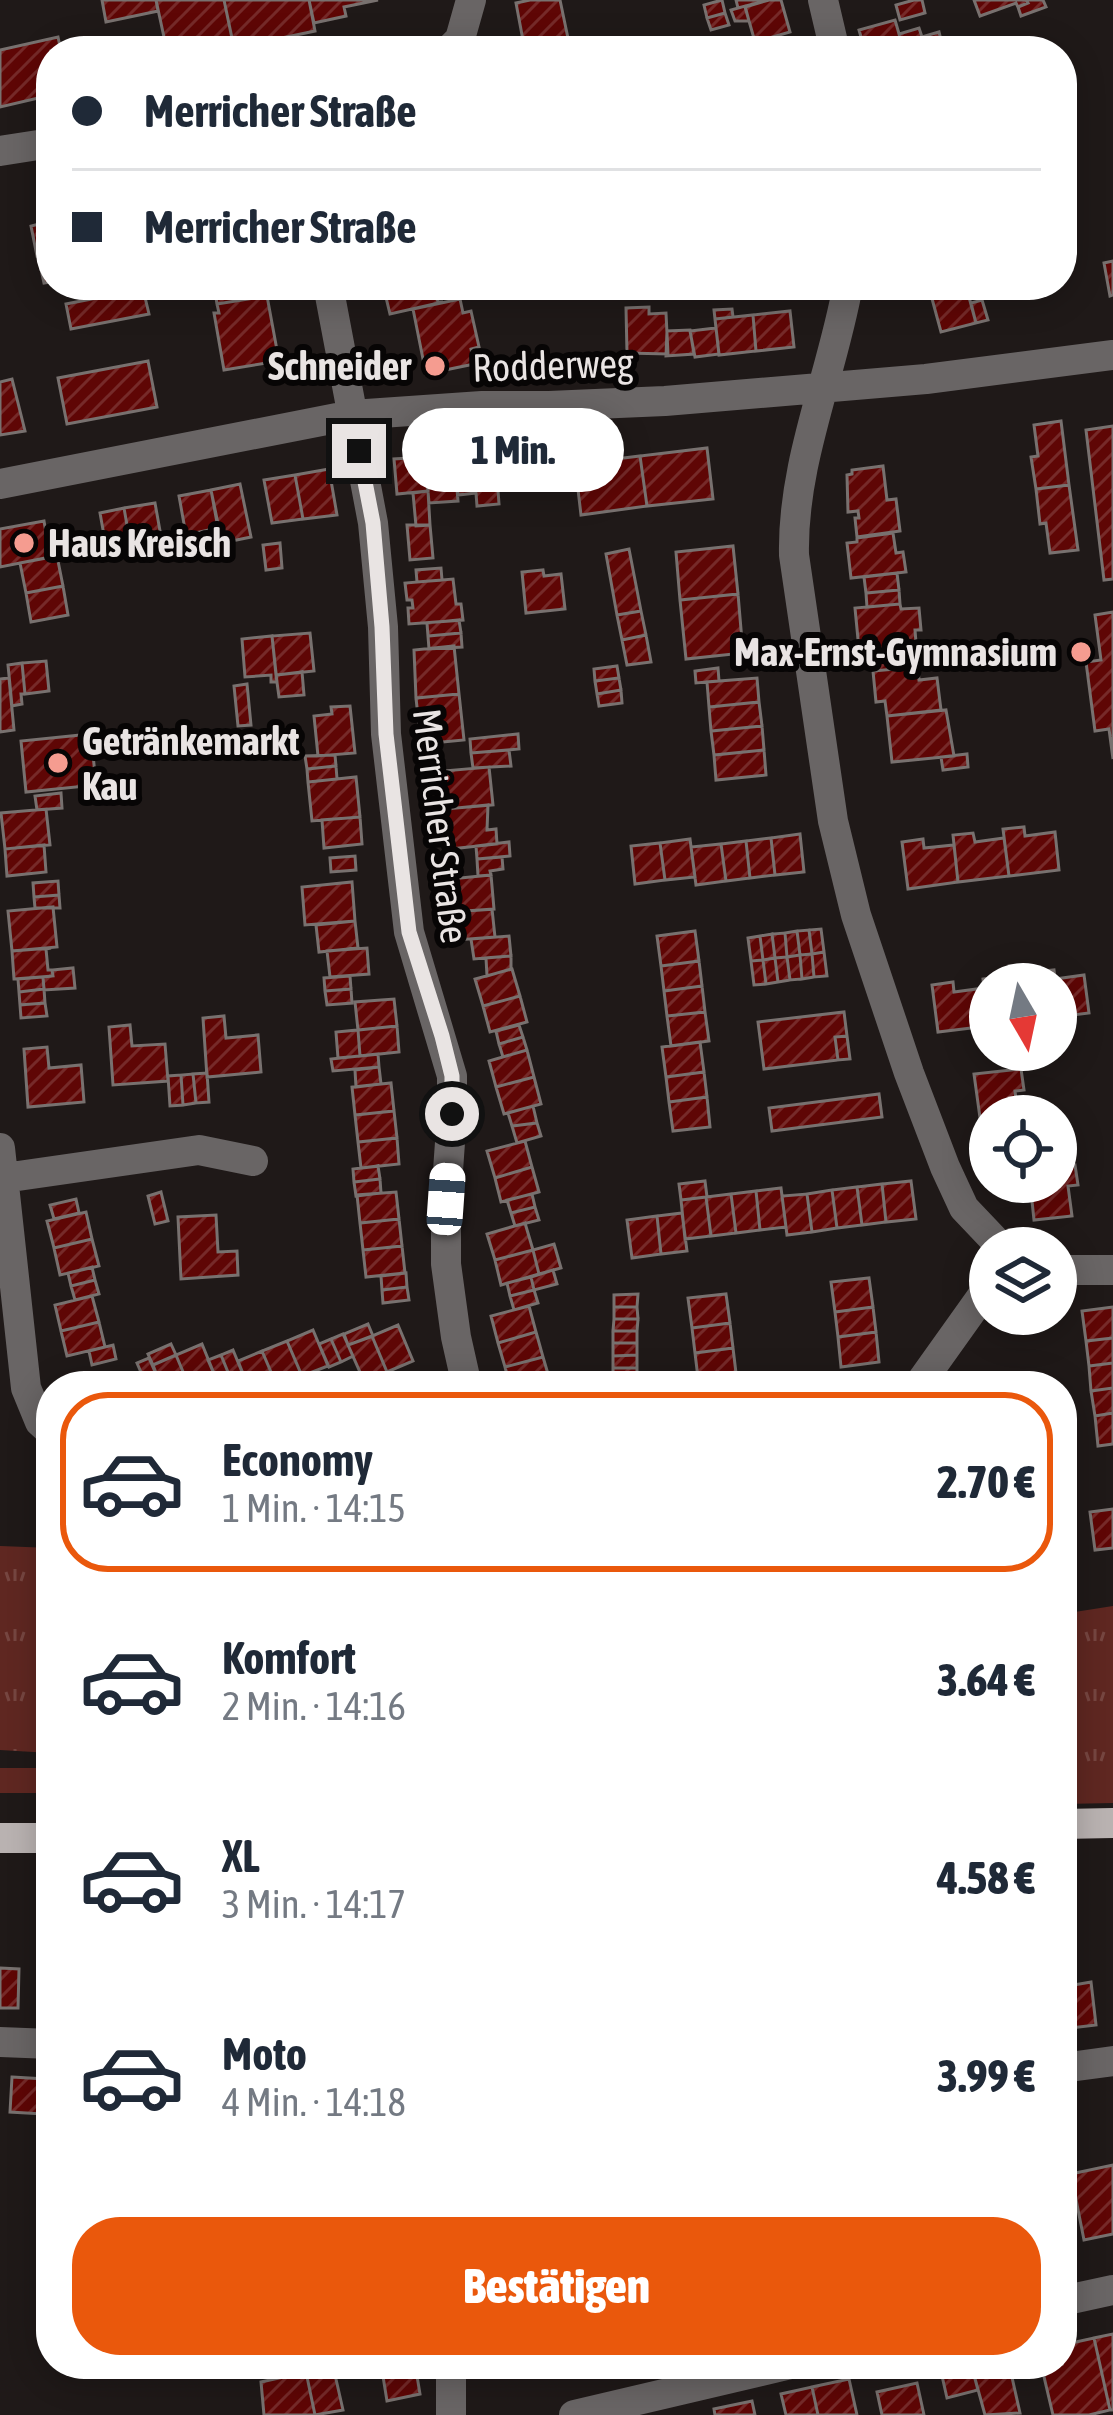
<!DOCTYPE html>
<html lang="de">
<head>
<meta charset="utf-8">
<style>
	:root { --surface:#fff; --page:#f6f6f7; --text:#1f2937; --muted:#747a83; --line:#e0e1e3; --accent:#ea580c }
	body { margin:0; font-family:"Asap Condensed",sans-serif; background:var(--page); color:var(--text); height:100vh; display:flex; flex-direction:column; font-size:45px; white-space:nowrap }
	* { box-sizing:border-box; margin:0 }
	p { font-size:39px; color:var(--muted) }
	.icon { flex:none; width:66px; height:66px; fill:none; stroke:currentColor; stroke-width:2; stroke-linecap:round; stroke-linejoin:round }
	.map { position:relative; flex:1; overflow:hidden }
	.side { position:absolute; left:36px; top:1371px; width:1041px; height:1008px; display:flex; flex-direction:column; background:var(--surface); border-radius:48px; box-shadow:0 6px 30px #0003 }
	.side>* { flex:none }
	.guide { position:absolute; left:36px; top:36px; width:1041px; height:264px; border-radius:48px; box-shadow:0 6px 30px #0003; display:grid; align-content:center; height:264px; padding:0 36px; background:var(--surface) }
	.needle { width:78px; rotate:171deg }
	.controls { position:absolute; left:969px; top:963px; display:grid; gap:24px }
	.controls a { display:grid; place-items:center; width:108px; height:108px; border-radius:50%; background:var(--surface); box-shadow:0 6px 30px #0003; font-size:60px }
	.end { position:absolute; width:54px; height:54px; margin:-27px; border:15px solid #e9e4e3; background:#111; box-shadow:0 0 0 6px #111 }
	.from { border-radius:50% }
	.bubble { position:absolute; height:84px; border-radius:42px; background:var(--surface); box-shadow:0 6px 30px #0003; font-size:39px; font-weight:800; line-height:84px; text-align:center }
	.car { position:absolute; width:36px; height:72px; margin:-36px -18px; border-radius:15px; box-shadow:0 0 9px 3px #0007; background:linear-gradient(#fff 24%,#345 0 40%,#fff 0 76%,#345 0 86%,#fff 0) }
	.guide b { display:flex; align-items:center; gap:42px; height:114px; font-size:45px }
	.guide b+b { border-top:3px solid var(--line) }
	.guide i { width:30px; height:30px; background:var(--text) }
	ul { padding:21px 0 0; list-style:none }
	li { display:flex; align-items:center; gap:36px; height:180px; margin:0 24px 18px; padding:0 12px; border:6px solid transparent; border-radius:48px }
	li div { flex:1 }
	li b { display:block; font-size:45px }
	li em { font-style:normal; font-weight:800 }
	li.current { border-color:var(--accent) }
	li>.icon { width:108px; height:108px; stroke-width:1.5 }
	.button { display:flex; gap:24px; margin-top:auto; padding:24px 36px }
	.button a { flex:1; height:138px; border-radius:48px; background:var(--accent); color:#fff; font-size:48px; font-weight:800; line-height:138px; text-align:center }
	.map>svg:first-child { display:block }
	.park { fill:url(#park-tufts) }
	.building { fill:url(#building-hatch); stroke:#78716f; stroke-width:3 }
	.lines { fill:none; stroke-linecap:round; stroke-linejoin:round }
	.minor { stroke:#696565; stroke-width:30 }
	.major { stroke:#b9b2b1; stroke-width:30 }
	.route { stroke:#e9e4e3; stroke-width:15 }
	.poi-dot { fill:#f59c90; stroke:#070505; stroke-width:4.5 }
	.labels { text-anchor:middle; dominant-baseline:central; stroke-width:12; stroke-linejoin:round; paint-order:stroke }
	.street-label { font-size:39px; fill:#e9e4e3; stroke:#070505 }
	.poi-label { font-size:39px; font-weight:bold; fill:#e9e4e3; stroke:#070505; text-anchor:end }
</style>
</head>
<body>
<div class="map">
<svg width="1113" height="2415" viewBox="0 0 1113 2415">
	<defs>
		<pattern id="park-tufts" width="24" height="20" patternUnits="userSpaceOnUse" patternTransform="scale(3)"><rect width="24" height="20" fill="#5f2721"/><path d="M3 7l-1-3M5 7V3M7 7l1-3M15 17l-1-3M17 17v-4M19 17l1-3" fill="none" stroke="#764641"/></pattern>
		<pattern id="building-hatch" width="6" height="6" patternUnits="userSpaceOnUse" patternTransform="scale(3)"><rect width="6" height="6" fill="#5f0605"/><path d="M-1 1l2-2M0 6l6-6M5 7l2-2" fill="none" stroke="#762a29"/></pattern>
	</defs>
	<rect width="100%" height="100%" fill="#1f1918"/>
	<path class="park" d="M0,1546L51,1548V1753L0,1750Z
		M1113,1606V1803L1062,1804V1614Z
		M0,1768H51V1793H0Z"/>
	<path class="building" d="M102,0H156L158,11L106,22Z
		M156,0H224L232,38L167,51Z
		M224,0H309L315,31L234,48Z
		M309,0H378L344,7L346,16L314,23Z
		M530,0H560L569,43L525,51L516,3Z
		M722,0L725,13L707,18L704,5Z
		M736,0H769L738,8Z
		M769,0H781L790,32L755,42L745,7Z
		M914,0H922L925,13L900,20L896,5Z
		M974,0H1026L1028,3L1018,7L1016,3L980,16Z
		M1026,0H1043L1046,7L1021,16L1018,7L1028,3Z
		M745,6L749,21H735L731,10Z
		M725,13L729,25L711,30L707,18Z
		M895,20L904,51H865L859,30Z
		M919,28L922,37L939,32L942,44L917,51H904L899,34Z
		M58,37L61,51H51V95L0,107V50Z
		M569,43L570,51H529Z
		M51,221V253L37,256L31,226Z
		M51,253V282L44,283L38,255Z
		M1113,261V295L1110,296L1104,263Z
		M214,285H265L267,296L217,304Z
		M383,285H442L443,288L435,290L438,302H443L390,314Z
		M731,285H750L751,294L732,296Z
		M750,285H773L774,292L751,294Z
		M928,285H972L931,295Z
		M966,286L976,323L941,332L931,295Z
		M143,289L149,314L71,329L66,304Z
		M267,296L279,361L224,370L214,313H219L217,304Z
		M460,299L463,313L471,311L479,347L471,349L474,364L426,374L413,309Z
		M982,300L988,320L976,323L971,303Z
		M649,307V314L666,313L668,354L627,353L626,308Z
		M732,309L733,317L715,319L714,310Z
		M790,311L794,347L756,351L753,315Z
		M753,315L756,351L719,355L715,319Z
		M716,328L719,354L695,357L690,331Z
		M690,330L694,354L666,356L667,331Z
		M148,361L157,407L67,424L58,378Z
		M12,379L25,431L0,435V382Z
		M1061,421L1069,485L1036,489L1031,457L1038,456L1034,425Z
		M1113,426V579L1104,580L1086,430Z
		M707,448L713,499L647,506L640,456Z
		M495,451L499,504L477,506L476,493L458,495L454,454Z
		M454,454L458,501L429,503L425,457Z
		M640,456L647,506L581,515L575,464Z
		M425,457L428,491L397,494L394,459Z
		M883,466L887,500L896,499L900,531L857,537L855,518H859L858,511L848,512L847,475L852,474V470Z
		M329,469L337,515L303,519L295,475Z
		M295,475L303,519L272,523L264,480Z
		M240,484L251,537L222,543L211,490Z
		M1069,485L1078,550L1050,553L1046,523L1040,524L1036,489Z
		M211,490L218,528L186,535L179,496Z
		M428,491L430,525L416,526L413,493Z
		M155,503L162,542L131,548L124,508Z
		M124,508L131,548L107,552L100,513Z
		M44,521L50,557L0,567V529Z
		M407,525H430L433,558L410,560Z
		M893,533L896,553L903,552L906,572L851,578L847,543L857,542V538Z
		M280,543L282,568L266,570L263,545Z
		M733,546L738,594L680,600L676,552Z
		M629,549L641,611L617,615L606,554Z
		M57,556L63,586L26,593L20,563Z
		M441,568L442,580L417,582L416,570Z
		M543,570L544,576L561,574L565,609L526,613L522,572Z
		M897,573L899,590L866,593L864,577Z
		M453,579L456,604H461L463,620L409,624L408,608H413L412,600H407L405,583Z
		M63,586L68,615L31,622L26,593Z
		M899,590L900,604L867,607L866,593Z
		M738,594L743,653L686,659L680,600Z
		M900,604L901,609L919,608L921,630H915L918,667L873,671L871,659L860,660L855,608Z
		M641,611L646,635L622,640L617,615Z
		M1113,612V759L1109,729L1095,731L1086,662L1101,660L1095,615Z
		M459,620L461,633L428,636L427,623Z
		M310,633L314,671L276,675L272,636Z
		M461,633L462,647L429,649L428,636Z
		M646,635L651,662L627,665L622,640Z
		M272,636L277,682H271V675L245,677L242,639Z
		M454,646L459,694L416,698L414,650Z
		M46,661L49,691L25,694L22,663Z
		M22,663L25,694H21L22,704L12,706L8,665Z
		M617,666L619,678L595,681L594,669Z
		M918,667L919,680L937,678L941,710L887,716L885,701L876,702L873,671Z
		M718,668L719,681L696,683L695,671Z
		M302,672L304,695L279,697L276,675Z
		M9,678L14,730L0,732V679Z
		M619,678L621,690L597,694L595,681Z
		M757,678L759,702L709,707L707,682Z
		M247,684L251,725L238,726L234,686Z
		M621,690L622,703L599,706L597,694Z
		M459,694L464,740L421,744L416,698Z
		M759,702L762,726L711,731L709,707Z
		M350,706L355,753L318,756L314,716L332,714L331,707Z
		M946,710L954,756L892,762L887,716Z
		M762,726L764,750L714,755L711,731Z
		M91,734L96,785L26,792L21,741Z
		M518,734L519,749L471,753L470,739Z
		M509,750L511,766L473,768L471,753Z
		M764,750L766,775L716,780L714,755Z
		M967,754L968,767L943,770L941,757Z
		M335,755L336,766L307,769L305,756Z
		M336,766L337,779L308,782L307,769Z
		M489,767L493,805L446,809L443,771Z
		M356,777L360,817L312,821L308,782Z
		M61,793L62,808L37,810L35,796Z
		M488,805L487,830L496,829L497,844L450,849L446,809Z
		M46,809L50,845L5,849L1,813Z
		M360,817L362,844L324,848L322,820Z
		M1024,827L1025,836L1055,832L1059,870L1009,876L1003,829Z
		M973,833L975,842L1004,838L1009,876L958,882L953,835Z
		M800,834L804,872L775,875L771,838Z
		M771,838L775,875L750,878L746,841Z
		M690,839L695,877L665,880L660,843Z
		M923,839L924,848L954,845L958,882L908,889L902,842Z
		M746,841L750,878L726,881L721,844Z
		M509,842L510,856L477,859L476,846Z
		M660,843L665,880L635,884L631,846Z
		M721,844L726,881L696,885L691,847Z
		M44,845L46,872L7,876L5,849Z
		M355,856L356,870L331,872L330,858Z
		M502,857L503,869L490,871L491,875L478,876L477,859Z
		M491,875L494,909L453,912L450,879Z
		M58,881L59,895L34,897L33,883Z
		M352,882L355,921L305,925L302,887Z
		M59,895L60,908H35L34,897Z
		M53,907L57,947L12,951L8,911Z
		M492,909L495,937L456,940L453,912Z
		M355,921L358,948L319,952L316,925Z
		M821,929L824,952L812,954L809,930Z
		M809,930L812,954L800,955L797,931Z
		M695,931L699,961L661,966L657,936Z
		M797,931L800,955L787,957L785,933Z
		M785,933L787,957L775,958L772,934Z
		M772,934L775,958L763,960L760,936Z
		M509,936L511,956L474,959L471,939Z
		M760,936L763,960L751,961L748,938Z
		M51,948L46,949L48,970H52L53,976L14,979L12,951Z
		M367,948L369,974L330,977L327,951Z
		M824,952L827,976L814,977L812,954Z
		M812,954L814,977L802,979L800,955Z
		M800,955L802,979L790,980L787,957Z
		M511,956V969L487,976L486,958Z
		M787,957L790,980L778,982L775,958Z
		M775,958L778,982L766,984L763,960Z
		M763,960L766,984L754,985L751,961Z
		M699,961L702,986L664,991L661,966Z
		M73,968L75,988L44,990L43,977L53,976L52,970Z
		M512,969L520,996L483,1006L475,979Z
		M1054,970L1055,979L1084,975L1089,1013L1056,1017V984H1034L1033,972Z
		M350,976L351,989L325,991L324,978Z
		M1003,976L1004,984H990L988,1026L983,979Z
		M43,977L44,989L19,992L18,979Z
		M953,982L954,992L984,988L988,1026L938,1032L932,985Z
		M702,986L705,1012L667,1016L664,991Z
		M44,989L45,1003L20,1005L19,992Z
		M351,989L352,1003L327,1005L325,991Z
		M520,996L527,1022L490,1032L483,1006Z
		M394,999L397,1026L358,1030L355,1002Z
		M45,1003L47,1016L21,1018L20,1005Z
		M705,1012L709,1041L671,1046L667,1016Z
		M844,1012L847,1036L835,1037L838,1060L764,1069L758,1022Z
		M224,1016L226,1038L258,1035L261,1072L207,1077L203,1018Z
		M130,1025L132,1046L165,1044L168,1081L113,1085L109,1027Z
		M519,1025L523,1037L499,1044L496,1031Z
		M397,1026L399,1052L360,1056L358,1030Z
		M358,1030L360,1056L338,1058L336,1032Z
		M847,1036L850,1059L838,1060L835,1037Z
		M523,1037L527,1050L503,1057L499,1044Z
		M700,1042L704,1072L666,1077L662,1047Z
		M47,1047L49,1068L81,1065L84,1102L28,1107L24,1049Z
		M527,1050L534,1077L496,1087L489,1061Z
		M378,1054L379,1067L333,1071L331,1059Z
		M379,1067L381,1084L356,1087L355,1070Z
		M1021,1069L1024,1090L1015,1091L1018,1116H990V1124L981,1125L974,1074Z
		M704,1072L707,1097L669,1102L666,1077Z
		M207,1073L209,1102L196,1103L193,1074Z
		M193,1074L196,1103L183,1105L181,1075Z
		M181,1075L183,1105L170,1106L168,1076Z
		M534,1077L541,1104L504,1114L496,1087Z
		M391,1083L394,1111L355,1115L352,1087Z
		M879,1094L882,1117L772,1131L769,1108Z
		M707,1097L710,1127L673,1131L669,1102Z
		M533,1106L537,1123L512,1126L508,1113Z
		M394,1111L397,1138L358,1142L355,1115Z
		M537,1123L541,1136L517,1143L512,1126Z
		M397,1138L399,1164L361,1168L358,1142Z
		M525,1141L532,1167L495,1178L487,1151Z
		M1075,1165L1078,1185L1068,1186L1072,1216L1034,1220L1030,1182H1056V1167Z
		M378,1166L380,1179L354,1182L353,1169Z
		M532,1167L539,1192L501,1202L495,1178Z
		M380,1179L381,1193L356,1196L354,1182Z
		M705,1181L707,1197L681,1200L679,1184Z
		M911,1181L916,1219L886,1222L882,1184Z
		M882,1184L886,1222L862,1225L857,1187Z
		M857,1187L862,1225L837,1228L832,1190Z
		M781,1188L786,1227L760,1230L756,1191Z
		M832,1190L837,1228L812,1232L807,1194Z
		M756,1191L760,1230L736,1233L731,1194Z
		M161,1192L168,1221L155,1224L148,1196Z
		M396,1192L399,1219L360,1223L357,1195Z
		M532,1194L535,1207L511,1213L507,1200Z
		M731,1194L736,1233L711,1236L706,1197Z
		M807,1194L812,1232L787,1235L782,1196Z
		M706,1197L711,1236L685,1239L681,1200Z
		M76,1199L79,1213L54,1219L50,1205Z
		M535,1207L539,1220L515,1226L511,1213Z
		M86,1212L92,1239L54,1248L47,1221Z
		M682,1213L687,1251L661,1254L657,1216Z
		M216,1215L218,1252L237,1251L238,1275L181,1279L178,1217Z
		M657,1216L661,1254L632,1258L627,1220Z
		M399,1219L402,1246L363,1250L360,1223Z
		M525,1223L533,1250L495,1260L487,1234Z
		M92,1239L99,1266L60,1275L54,1248Z
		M554,1244L561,1268L539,1274L533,1250Z
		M402,1246L405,1273L366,1277L363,1250Z
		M533,1250L539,1274L501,1285L495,1260Z
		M92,1267L95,1280L71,1286L68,1273Z
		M553,1270L557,1284L534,1290L531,1277Z
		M406,1273L407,1287L382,1290L381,1276Z
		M531,1277L534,1290L510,1296L507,1283Z
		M869,1278L873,1307L835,1312L831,1282Z
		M95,1280L99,1294L75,1300L71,1286Z
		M407,1287L409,1300L383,1303L382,1290Z
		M534,1290L538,1303L514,1310L510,1296Z
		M638,1294L637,1307H614V1295Z
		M726,1294L730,1323L692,1328L688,1298Z
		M92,1296L99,1322L61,1331L55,1305Z
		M529,1306L536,1332L498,1343L491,1316Z
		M614,1307H637L638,1319H614Z
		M873,1307L876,1332L838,1337L835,1312Z
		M1113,1307V1338L1086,1341L1082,1311Z
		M614,1319H638L637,1331H613Z
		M99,1322L105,1347L67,1356L61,1331Z
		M730,1323L733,1348L695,1353L692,1328Z
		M368,1324L373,1336L348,1345L344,1334Z
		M398,1325L413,1361L387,1372L372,1336Z
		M313,1330L328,1366L302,1376L287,1341Z
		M613,1331H637V1343H613Z
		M536,1332L543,1357L505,1367L498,1343Z
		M876,1332L879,1362L841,1367L838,1337Z
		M343,1334L353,1356L341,1362L331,1339Z
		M372,1336L387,1372L364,1381L348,1345Z
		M1113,1338V1363L1089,1366L1086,1341Z
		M331,1339L341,1362L329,1367L319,1344Z
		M287,1341L302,1376L277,1386L262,1351Z
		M613,1343H637V1355L613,1356Z
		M171,1344L176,1355L153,1365L148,1354Z
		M202,1344L217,1381L205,1386H189L176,1355Z
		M113,1345L116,1359L92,1365L89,1351Z
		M733,1348L736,1373L698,1378L695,1353Z
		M233,1350L242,1372L230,1377L221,1355Z
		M262,1351L277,1386H248L238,1361Z
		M176,1355L189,1386H161L153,1365Z
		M221,1355L230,1377L218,1383L208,1360Z
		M637,1355V1368H613V1356Z
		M543,1357L551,1384L510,1386L505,1367Z
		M149,1358L159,1381L147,1386L137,1363Z
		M1113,1363V1388L1091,1391L1089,1366Z
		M613,1368H637V1380H613Z
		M736,1373L738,1386H699L698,1378Z
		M1113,1388V1413L1095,1416L1091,1391Z
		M1113,1413V1444L1098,1446L1095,1416Z
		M1113,1509V1548L1095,1550L1090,1512Z
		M0,1968L19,1969L18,2008H0Z
		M45,1976H51V2012L43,2011Z
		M1091,1982L1096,2025L1062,2029V1987Z
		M12,2077L45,2079L43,2114L10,2112Z
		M1113,2165V2234L1084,2240L1071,2174Z
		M1113,2334V2410H1110L1094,2338Z
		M1094,2338L1110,2410L1089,2415H1053L1041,2364H1062V2345Z
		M381,2364H415L420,2394L387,2401Z
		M951,2364H971L978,2390L947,2398L940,2367Z
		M971,2364H1009L1020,2413L985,2415Z
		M333,2366L343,2410L315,2415L306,2372Z
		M306,2372L315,2415H264L261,2382Z
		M849,2379L857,2415H818L812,2387Z
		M917,2383L924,2415H882L877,2392Z
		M812,2387L818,2415H786L781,2394Z
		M752,2401L755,2415H715L714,2409Z"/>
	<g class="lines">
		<path class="minor" d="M823,0L835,51
			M448,51L460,39L471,0
			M0,151L51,143
			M328,285L373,523L383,627L386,734L409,932L452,1076V1114L446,1199V1264L456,1337L467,1386
			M848,285C832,375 792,462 794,555L833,821L856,915L909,1073L945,1167L964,1208L1002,1248
			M0,484L352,415L482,406H549L665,401L926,379L1113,355
			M0,1148L26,1388L40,1422L51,1432
			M4,1178L199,1150L253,1161
			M1056,1270H1113
			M918,1386L990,1285
			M0,2042L51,2044
			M1062,2068L1113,2061
			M1062,2301L1113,2290
			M451,2364V2415
			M574,2415L791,2364"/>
		<path class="major" d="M1062,1824L1113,1823
			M0,1838H51"/>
	</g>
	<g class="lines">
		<path class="route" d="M359,451L373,523L382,627L386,734L409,932L442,1036L452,1076V1114"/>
	</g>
	<g class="poi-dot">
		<circle cx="435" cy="366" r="12"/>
		<circle cx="24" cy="543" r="12"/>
		<circle cx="1081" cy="652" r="12"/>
		<circle cx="58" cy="763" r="12"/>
	</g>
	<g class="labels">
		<g class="street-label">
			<text transform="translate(553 365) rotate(-2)">Rodderweg</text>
			<text transform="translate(441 826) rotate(83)">Merricher Straße</text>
		</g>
		<g class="poi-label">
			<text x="411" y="366">Schneider</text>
			<text x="48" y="543" text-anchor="start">Haus Kreisch</text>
			<text x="1057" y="652">Max-Ernst-Gymnasium</text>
			<text x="82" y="741" text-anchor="start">Getränkemarkt<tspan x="82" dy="45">Kau</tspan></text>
		</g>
	</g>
</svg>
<div class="controls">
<a><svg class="needle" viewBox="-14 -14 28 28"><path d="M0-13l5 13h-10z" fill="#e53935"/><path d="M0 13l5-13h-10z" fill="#747a83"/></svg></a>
<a><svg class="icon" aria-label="locate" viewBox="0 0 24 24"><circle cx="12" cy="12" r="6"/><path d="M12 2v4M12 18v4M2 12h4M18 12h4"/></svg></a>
<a><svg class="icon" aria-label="layers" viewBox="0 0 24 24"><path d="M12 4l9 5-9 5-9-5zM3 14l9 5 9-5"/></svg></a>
</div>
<i class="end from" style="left:452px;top:1114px"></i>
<i class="end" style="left:359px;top:451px"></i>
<div class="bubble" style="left:402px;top:408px;width:222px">1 Min.</div>
<i class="car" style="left:446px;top:1199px;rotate:4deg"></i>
<div class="guide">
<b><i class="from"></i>Merricher Straße</b>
<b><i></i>Merricher Straße</b>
</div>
<section class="side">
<ul>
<li class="current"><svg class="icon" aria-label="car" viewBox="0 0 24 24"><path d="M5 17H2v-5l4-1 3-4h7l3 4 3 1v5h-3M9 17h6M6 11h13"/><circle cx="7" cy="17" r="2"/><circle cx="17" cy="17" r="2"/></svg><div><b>Economy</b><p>1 Min. · 14:15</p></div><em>2.70 €</em></li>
<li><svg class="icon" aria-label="car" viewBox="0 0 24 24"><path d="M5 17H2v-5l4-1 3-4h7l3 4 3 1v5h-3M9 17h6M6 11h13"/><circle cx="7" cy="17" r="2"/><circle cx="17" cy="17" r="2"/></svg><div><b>Komfort</b><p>2 Min. · 14:16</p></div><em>3.64 €</em></li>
<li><svg class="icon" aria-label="car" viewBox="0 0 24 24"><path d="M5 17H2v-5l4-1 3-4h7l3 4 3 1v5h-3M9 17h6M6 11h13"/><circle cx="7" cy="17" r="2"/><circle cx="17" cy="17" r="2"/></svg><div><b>XL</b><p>3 Min. · 14:17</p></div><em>4.58 €</em></li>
<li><svg class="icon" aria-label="car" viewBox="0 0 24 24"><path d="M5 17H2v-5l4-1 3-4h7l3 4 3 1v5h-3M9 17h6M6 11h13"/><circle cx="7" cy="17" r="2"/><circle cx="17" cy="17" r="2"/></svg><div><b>Moto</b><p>4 Min. · 14:18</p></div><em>3.99 €</em></li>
</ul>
<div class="button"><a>Bestätigen</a></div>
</section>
</div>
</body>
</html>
